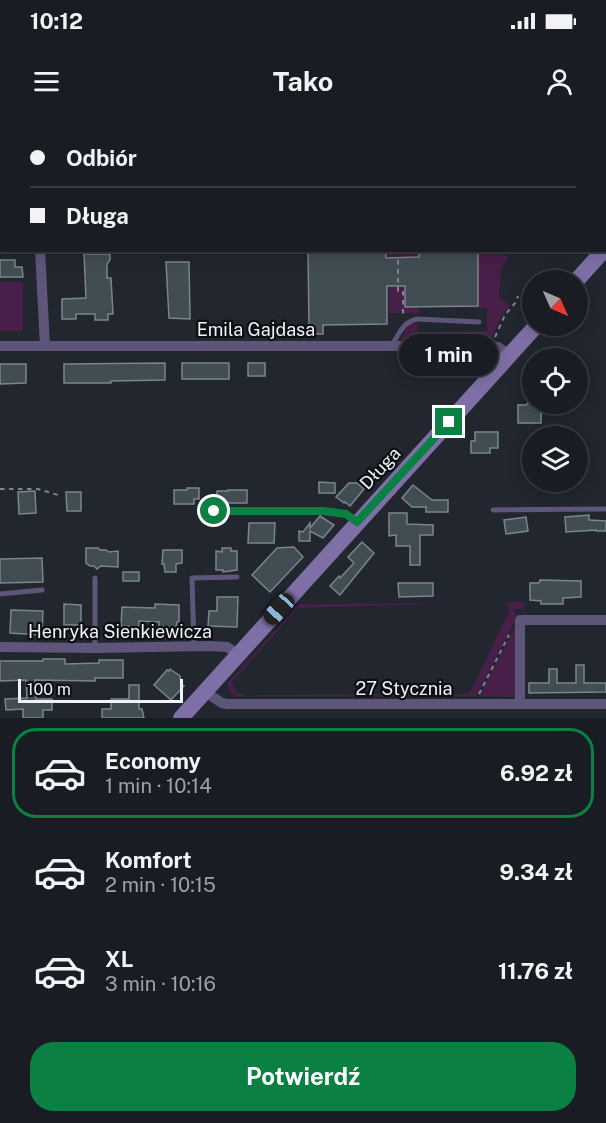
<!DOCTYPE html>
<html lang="pl">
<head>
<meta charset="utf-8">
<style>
	:root { --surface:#191c23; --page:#262930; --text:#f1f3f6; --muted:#9fa1a6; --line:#373a41; --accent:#0b8043 }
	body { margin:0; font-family:"Public Sans",sans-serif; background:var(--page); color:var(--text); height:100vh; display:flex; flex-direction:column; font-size:22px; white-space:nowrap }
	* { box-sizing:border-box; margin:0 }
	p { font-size:20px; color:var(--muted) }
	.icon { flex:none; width:33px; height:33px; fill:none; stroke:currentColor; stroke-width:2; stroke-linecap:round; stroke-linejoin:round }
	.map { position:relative; height:598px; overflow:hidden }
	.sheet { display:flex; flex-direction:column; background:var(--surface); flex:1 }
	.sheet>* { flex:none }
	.banner { position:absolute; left:0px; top:0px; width:606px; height:132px; box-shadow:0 3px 15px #0003,0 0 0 2px var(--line); display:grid; align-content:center; height:132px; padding:0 30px; background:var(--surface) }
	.needle { width:39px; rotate:135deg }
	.buttons { position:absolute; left:522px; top:150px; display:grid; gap:12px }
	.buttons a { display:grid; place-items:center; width:66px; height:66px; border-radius:50%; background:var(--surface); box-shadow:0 3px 15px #0003,0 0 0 2px var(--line); font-size:30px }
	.scale { position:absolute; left:18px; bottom:15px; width:165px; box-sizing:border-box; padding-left:6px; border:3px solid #eff2f8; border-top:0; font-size:16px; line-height:21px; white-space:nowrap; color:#eff2f8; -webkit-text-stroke:4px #0d0f13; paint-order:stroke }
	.end { position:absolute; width:27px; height:27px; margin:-14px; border:8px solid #0b8043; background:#fff; box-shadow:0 0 0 3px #fff }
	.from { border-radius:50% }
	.bubble { position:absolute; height:42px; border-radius:21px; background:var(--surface); box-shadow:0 3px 15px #0003,0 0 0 2px var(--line); font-size:20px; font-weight:700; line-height:42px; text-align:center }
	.car { position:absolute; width:18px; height:36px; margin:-18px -9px; border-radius:8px; box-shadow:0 0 4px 2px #0007; background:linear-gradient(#222 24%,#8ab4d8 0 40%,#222 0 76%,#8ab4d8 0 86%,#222 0) }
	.banner b { display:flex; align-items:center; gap:21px; height:57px; font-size:22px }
	.banner b+b { border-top:2px solid var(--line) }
	.banner i { width:15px; height:15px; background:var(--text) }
	ul { padding:10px 0 0; list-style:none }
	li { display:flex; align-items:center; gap:18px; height:90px; margin:0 12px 9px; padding:0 18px; border:3px solid transparent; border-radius:24px }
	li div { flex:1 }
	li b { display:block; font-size:22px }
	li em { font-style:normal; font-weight:700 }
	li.active { border-color:var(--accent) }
	li>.icon { width:54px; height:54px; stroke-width:1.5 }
	.cta { display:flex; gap:12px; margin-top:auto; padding:12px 30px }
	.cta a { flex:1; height:69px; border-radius:24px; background:var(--accent); color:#fff; font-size:24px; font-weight:700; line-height:69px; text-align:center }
	.status { display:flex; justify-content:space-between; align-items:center; height:42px; padding:0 30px; background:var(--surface); direction:ltr }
	.status svg { height:16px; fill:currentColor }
	header { display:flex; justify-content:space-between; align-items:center; height:78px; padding:0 30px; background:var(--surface); font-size:27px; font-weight:700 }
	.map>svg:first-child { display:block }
	.green { fill:#481f49 }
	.building { fill:#414c53; stroke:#79868d; stroke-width:1.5 }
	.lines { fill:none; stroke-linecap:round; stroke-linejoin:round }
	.path { stroke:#80848c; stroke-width:2; stroke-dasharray:4.5 4.5; stroke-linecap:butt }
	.lane { stroke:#5e5679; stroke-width:5 }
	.street { stroke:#5e5679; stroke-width:10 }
	.secondary { stroke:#7e70a7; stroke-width:16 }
	.route { stroke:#0b8043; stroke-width:8 }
	.labels { text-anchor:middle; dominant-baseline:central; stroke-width:4.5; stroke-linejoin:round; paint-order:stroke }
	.street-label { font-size:18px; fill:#eff2f8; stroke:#0d0f13 }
</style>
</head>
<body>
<div class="status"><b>10:12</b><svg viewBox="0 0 49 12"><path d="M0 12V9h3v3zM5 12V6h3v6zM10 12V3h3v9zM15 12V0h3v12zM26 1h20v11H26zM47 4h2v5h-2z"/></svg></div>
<header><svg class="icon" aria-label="menu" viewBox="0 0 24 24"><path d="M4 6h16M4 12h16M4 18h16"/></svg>Tako<svg class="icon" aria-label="person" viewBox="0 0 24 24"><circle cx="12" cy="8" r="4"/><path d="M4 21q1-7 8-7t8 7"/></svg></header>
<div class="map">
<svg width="606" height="598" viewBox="0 0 606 598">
	<rect width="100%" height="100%" fill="#21262f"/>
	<path class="green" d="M389,131H505L503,133L509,138L501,148L499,177L510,186L502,196L493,215L489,217L401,220C404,212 407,203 417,203V212L487,211V188L420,187L419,193H389Z
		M0,162H23V211H0Z
		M507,482H524V492L521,488L513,490L518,496L476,576H259L254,575L468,574L472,569L509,491Z
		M465,483L298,488L232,562C235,572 238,574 248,575C238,578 229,575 227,564L299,484Z
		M515,507L516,577L481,576L480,574Z"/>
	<path class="building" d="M308,130H386V138L419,137V130H478V186L405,187V166H387V204L323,205V214H314V205H309Z
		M84,134H110V140L107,144V158H111L113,194H108V200H95V194H76V199H62V179L86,178Z
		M0,140H15V147H22L23,157H0Z
		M166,142H189L190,199L169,198Z
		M165,243V260L111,261V263H64V244Z
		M182,243H229V259H182Z
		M248,243H265V256H248Z
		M0,244H26V263L0,264Z
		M529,282L533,285H541V303H518V285H526Z
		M475,312H498V328H490V333H471V321H475Z
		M319,362L335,363V373H319Z
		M349,363H357L364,369L350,386L345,382L344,383L336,377Z
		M413,365L432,380H448V392H426V387H412L402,378Z
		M187,368H199V379H194V384H174V370H187Z
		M228,370H247V383H228V382H221L223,379H217V371H228Z
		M35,371L36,393L19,394L18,372Z
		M66,372H81V391H67Z
		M389,393H407V404L433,405V415H420V445H410V426H396V415L389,416Z
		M589,395V400L606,401V411H596V410L566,412L565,397Z
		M320,396L334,405L323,418L310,411V421H299V411L303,412L310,403V408Z
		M526,397L528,411L506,414L504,400Z
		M249,403H275L274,423H248Z
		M362,422L374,433L340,475L330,466L339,456L340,458L354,443L348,437Z
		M294,427L303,437L270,472L252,455L277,428Z
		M86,428H98L100,430H106L109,432L118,431V447L101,446L97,449L94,446H90L86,443Z
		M222,428H231V431H237V450L223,452V450H216V431L222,432Z
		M163,430H182V443L176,444V452H165L164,444H162Z
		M42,438L43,462L0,463V439Z
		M123,452H139V461H123Z
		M540,460L581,461V477L563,478V484H541V481L530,480V463H539Z
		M398,463H433V476L399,477Z
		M217,477H238L237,507L208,506L209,491H217Z
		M64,484L81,485V505H64Z
		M155,484L179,485V502H177L176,507H159V502L139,501V507L121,506L122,487L155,488Z
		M11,490L43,491L42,515L10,513Z
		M43,539H65V544L99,543V540H123V558H95V561L35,560L36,579H52V590H43V598H23V589L6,590L5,579L27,578L26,560L0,561V541H43Z
		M576,545H584V563H606V572L529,573V563H549V549H557V563H576Z
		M170,549L180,556L181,564L184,566L171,580L154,565L167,550L169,551Z
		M129,565H139V589H142L144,598H102V589H111V579H129Z"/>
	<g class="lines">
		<path class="path" d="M604,105H606
			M398,140V171H403V197
			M495,217L505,195L516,182L518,176
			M0,369H38L58,375
			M479,574L509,515"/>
		<path class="lane" d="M9,0V2
			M169,0V2
			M303,0V2
			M587,0V2
			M356,2V0
			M0,104H2
			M604,117L606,118
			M392,225C399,214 403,202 417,199L479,202
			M493,390L606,389
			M214,391H323L346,394L356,401
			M95,458V528
			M0,474L42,470
			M194,527L192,458L237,457"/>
		<path class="street" d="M40,130L45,226
			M0,226H491L498,227L510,235
			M0,527L95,528L210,526L227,527L238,534
			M205,572L222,583L227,584H606
			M520,584V500H606"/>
		<path class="secondary" d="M577,160L604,130
			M181,598L536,206"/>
	</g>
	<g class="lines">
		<path class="route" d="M214,391H323L346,394L357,402L449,302"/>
	</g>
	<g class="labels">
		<g class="street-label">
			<text x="256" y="209">Emila Gajdasa</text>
			<text transform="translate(380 348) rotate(-47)">Długa</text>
			<text x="120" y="511">Henryka Sienkiewicza</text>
			<text x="404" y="568">27 Stycznia</text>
		</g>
	</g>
</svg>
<div class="buttons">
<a><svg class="needle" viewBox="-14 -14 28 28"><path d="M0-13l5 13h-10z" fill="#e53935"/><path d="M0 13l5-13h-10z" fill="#9fa1a6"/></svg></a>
<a><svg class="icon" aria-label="locate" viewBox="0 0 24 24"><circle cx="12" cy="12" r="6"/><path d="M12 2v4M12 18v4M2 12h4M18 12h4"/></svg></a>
<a><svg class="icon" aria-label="layers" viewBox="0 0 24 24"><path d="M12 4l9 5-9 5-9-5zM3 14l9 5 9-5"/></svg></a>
</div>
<div class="scale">100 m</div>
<i class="end from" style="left:214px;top:391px"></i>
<i class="end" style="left:449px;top:302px"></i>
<div class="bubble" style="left:399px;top:214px;width:99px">1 min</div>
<i class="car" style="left:279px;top:489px;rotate:222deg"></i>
<div class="banner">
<b><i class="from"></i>Odbiór</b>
<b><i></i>Długa</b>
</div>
</div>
<section class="sheet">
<ul>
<li class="active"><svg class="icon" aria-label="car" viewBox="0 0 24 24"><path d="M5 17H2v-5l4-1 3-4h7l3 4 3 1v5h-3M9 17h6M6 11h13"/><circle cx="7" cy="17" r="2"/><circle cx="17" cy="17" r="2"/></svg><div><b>Economy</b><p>1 min · 10:14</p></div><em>6.92 zł</em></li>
<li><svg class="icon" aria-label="car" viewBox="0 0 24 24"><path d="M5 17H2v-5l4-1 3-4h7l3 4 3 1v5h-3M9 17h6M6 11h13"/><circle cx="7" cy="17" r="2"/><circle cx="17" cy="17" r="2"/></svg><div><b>Komfort</b><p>2 min · 10:15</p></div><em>9.34 zł</em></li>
<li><svg class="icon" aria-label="car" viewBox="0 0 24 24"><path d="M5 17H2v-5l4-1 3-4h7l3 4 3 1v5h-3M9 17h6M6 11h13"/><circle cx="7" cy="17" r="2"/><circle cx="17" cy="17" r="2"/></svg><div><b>XL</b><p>3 min · 10:16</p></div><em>11.76 zł</em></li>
</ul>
<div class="cta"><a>Potwierdź</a></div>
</section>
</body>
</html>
